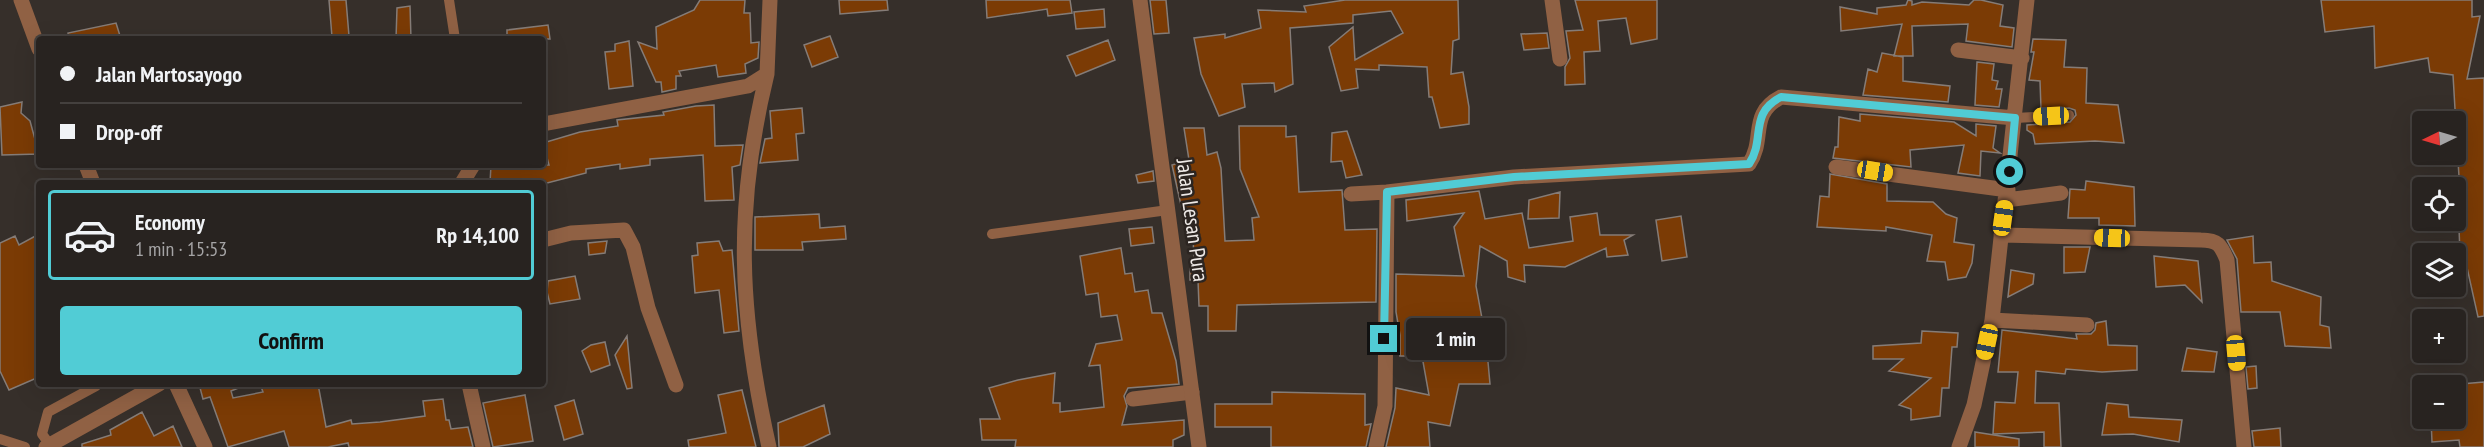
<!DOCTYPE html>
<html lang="en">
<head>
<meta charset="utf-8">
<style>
	:root { --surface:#282320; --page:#302b29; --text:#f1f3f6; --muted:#a5a4a5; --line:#44403e; --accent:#51ccd5 }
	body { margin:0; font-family:"PT Sans Narrow",sans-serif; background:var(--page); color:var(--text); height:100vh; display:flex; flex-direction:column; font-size:22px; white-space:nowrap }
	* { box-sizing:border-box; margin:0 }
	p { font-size:20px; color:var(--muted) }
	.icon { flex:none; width:33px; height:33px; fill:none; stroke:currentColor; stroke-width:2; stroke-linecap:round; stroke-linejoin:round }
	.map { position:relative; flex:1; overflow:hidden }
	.details { position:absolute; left:36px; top:180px; width:510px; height:207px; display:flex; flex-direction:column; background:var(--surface); border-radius:6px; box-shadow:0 6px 24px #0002,0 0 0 2px var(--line) }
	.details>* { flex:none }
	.top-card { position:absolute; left:36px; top:36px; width:510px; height:132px; border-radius:6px; box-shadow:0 6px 24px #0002,0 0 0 2px var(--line); display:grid; align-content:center; height:132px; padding:0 24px; background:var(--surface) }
	.needle { width:39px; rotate:265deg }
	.buttons { position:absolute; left:2412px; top:111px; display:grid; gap:12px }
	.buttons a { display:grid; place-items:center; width:54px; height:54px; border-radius:6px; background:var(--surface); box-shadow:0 6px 24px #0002,0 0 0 2px var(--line); font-size:30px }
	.end { position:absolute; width:27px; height:27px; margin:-14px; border:8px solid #51ccd5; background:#111; box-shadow:0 0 0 3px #111 }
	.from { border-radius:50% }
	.bubble { position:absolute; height:42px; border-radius:6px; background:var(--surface); box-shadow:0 6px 24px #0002,0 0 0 2px var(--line); font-size:20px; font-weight:700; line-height:42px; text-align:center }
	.car { position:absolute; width:18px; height:36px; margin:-18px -9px; border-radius:8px; box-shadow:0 0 4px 2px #0007; background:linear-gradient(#f5c518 24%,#345 0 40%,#f5c518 0 76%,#345 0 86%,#f5c518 0) }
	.top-card b { display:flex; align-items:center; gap:21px; height:57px; font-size:22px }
	.top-card b+b { border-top:2px solid var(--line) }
	.top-card i { width:15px; height:15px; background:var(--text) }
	ul { padding:10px 0 0; list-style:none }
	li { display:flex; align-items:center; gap:18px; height:90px; margin:0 12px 9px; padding:0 12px; border:3px solid transparent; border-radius:6px }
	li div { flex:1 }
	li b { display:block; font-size:22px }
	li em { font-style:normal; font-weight:700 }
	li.active { border-color:var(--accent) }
	li>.icon { width:54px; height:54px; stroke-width:1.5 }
	.action { display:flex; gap:12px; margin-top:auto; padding:12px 24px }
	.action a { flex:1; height:69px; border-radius:6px; background:var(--accent); color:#111; font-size:24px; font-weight:700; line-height:69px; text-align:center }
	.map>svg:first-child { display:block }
	.building { fill:#7b3b05; stroke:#857c77; stroke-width:1.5 }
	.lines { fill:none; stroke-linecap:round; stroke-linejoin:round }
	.service { stroke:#906144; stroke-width:10 }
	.minor { stroke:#906144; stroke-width:15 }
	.tertiary { stroke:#906144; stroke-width:15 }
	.route { stroke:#51ccd5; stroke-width:8 }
	.labels { text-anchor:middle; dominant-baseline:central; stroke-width:5; stroke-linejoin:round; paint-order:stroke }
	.street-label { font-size:22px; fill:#eee9e6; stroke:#2c2521 }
</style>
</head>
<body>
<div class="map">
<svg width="2484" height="447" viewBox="0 0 2484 447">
	<rect width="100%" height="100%" fill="#362f2a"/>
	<path class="building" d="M329,0H346L349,36L332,37Z
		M700,0H745L744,13H750L751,43L759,42L758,58L745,64L746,73L718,77L716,65L679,71L681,76H676V89L662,92L661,82H656L638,42L657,49L656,27L694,10Z
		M839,0H887L888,10L840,14Z
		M986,0H1070L1072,13L1048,16L1047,9L987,18Z
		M1150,0H1166L1169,33L1154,34Z
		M1345,0H1458L1459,39L1453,41L1451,74L1463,72L1469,107V124L1440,128L1432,97H1429L1427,67L1379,65V70L1356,69L1358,88L1341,91L1329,47L1353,27L1355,60L1403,33L1391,11L1353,15V23L1290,28L1293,84L1275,92L1274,83L1242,84L1245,107L1219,116L1201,74L1194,38L1225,34V38L1261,28L1258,10L1306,12L1304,6Z
		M1575,0H1657V39L1631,44L1626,18L1598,21L1600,51L1584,52L1585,84L1565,85V67L1570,58L1566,31L1583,30Z
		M1908,0L1912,1V5L1922,2L1969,5L1974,0H1981L2003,5L2000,26L2014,28L2012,47L1966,41L1968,24L1912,26L1913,56H1894L1902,24L1841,31L1840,7L1877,14V8L1906,5Z
		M2321,0H2472V17L2480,16L2467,79L2484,78V316L2478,317L2464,254H2460L2459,228H2462L2453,75L2430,72L2428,58L2375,68L2374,26L2325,32Z
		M410,6L411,39H396L397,8Z
		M1104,9L1105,27L1076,29L1074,12Z
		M116,23L121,39H69L68,33Z
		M548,25L550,39H507V30Z
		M1547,33L1549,48L1524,50L1521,34Z
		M830,36L838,57L812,67L804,45Z
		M2033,39L2066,40L2064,67L2087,68L2086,103L2118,105L2124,143L2095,141L2035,144L2033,134L2027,130V125L2070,122L2076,115L2075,110L2069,108L2041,109L2040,81L2029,80L2034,52H2031Z
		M1108,40L1115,60L1076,76L1067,56Z
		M629,41L633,86L609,89L605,52L615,51V44Z
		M1882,53L1903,57V81L1950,86L1948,102L1863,95L1868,69L1877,72Z
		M1977,62L1994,64L1992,80L1998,81L1996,89H2002L1999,107L1975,105Z
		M22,102L21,113L30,121L39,154L2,155L0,107Z
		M714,105L715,146L743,145L740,165L732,167L734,200L705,201L703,155L650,159V165L620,169V164L586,169V173L547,183H490L491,165H549L543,143L580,132L618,126L617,120L664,115L663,112L696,106Z
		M802,108L804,133L796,134L798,160L760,163L765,139L772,138L770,111Z
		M1860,114L1954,122L1976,136V124L1996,126L1993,148L2000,153L1981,151L1980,176L1958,173L1964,145L1910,150L1911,167L1833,158L1835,147H1838L1839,117L1860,121Z
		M1239,126H1286V137L1296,136L1299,192L1342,190L1345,230L1377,229L1376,302L1237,305L1236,331H1208V306H1199L1198,280H1190V262H1194L1193,236H1187L1188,214H1183L1172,165L1189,160L1184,128H1204L1207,155L1217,152L1221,168L1225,241L1254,240L1252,218L1259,217L1240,169Z
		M1347,131L1362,175L1346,178L1342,161L1331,162L1332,133Z
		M1153,171L1154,181L1138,183L1136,175Z
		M1830,174L1887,184V201L1933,202L1946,214L1957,218L1954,242L1974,245L1972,263L1966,277L1948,280L1945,262L1927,261L1932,235L1886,227V231L1817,227L1820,196L1829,197Z
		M2086,181L2134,187L2135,226L2099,225V218H2068L2070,189L2085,190Z
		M1479,191L1485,219L1522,213L1529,248L1573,241L1570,217L1597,213L1600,235H1633L1624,240L1628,255L1607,257L1606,248L1565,267L1524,265L1525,282L1508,277L1507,261L1480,246L1476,286L1486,340L1490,384H1459L1450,426L1428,422L1430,447H1386L1395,408L1396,388L1429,395L1422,356H1400V335L1396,312V274L1464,276L1454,227L1464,213L1407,221L1406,200Z
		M1560,192L1559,218L1528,219L1529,200Z
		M819,214L820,228L845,226L846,239L802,242L803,250H755V217Z
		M1681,216L1687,257L1662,261L1656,220Z
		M1152,227L1154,243L1131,246L1129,229Z
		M39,234V377L9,390L0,371V243L15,236L19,245Z
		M2253,236L2254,263L2271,262L2272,281L2321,297L2320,325L2329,327L2331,348L2285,346L2280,312H2241L2237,259L2227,240Z
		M607,241L605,253L589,255L588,243Z
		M719,241L723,251L732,250L739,331L724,333L719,290L695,293L692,256L698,255L697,243Z
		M2064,247H2090L2085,272L2064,273Z
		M1121,248L1125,274L1132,273L1135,292L1148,290L1152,313H1162L1176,361L1179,384L1128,388L1124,396L1127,406L1122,425L1184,420V435L1173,440V447H1015L1016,440H982L980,419H1000L989,388L1018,380L1055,373L1053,403H1060V412L1104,407L1100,365L1089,366L1096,344L1122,340L1117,315L1101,317L1098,293L1086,295L1080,256Z
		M2154,256L2198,261L2202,302L2185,285L2156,287Z
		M2011,270L2034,274L2033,284L2008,297Z
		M575,276L580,299L550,304L547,292L548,281Z
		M2106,321L2108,345L2137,346V370L2102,372L2066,369L2065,374L2036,371L2035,403H2059L2061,447H2044V432L1993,434L1995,402L2015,403L2018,372H1998L2002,330L2077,339L2076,334H2091L2095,330L2096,323Z
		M1922,331L1958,333L1957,347H1952L1949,388H1942L1940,416L1911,420V409L1899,405L1931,378L1889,371L1903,359H1873V346L1921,343Z
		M627,336L632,388L627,389L615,355Z
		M605,342L610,365L591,372L582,351L591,345Z
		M2187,348L2217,352L2214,372L2182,371Z
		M2256,366L2257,388L2248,389L2246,367Z
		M2484,382V447H2460L2459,440L2432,442L2431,419L2465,418L2461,384Z
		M199,384H241V387L231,391L233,398L263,392L260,384H318L326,427L351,420L352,424L380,422L425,416L423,401L443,399L446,420H449L451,429L468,427L473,447H349L348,443L328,447H289L284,431L228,447L210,397L203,399Z
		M742,390L756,447H689L688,440L726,433L718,395Z
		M1272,392L1365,394V425L1371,424L1366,447H1271V427H1215V404H1272Z
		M525,395L533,441L493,447L483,403Z
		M574,400L583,434L564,440L555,406Z
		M2107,403L2128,405L2129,417L2182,420L2179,442L2133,434L2102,435Z
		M824,405L830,434L803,447H779L778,423Z
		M142,412L154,436L173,426L182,447H82V444L111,435L110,430Z
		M2280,428L2281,447H2254L2252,431Z
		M1975,432L2019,439V447H1975Z"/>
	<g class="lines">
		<path class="service" d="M449,0L455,39
			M2015,118L2069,115
			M992,234L1168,210
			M0,439L25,447
			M50,445L42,434L48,412L96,386"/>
		<path class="minor" d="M1552,0L1560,59
			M1958,50L2022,58
			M767,74C734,208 739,313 769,447
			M543,124L748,86L767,74L770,0
			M1836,167L2008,190
			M462,183L473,165
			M1387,192L1514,177L1749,164C1766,139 1748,114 1781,97L2015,118
			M1351,194L1387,192L1385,406L1376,447
			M2006,200L2061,193
			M2001,235L2201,240C2218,240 2221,245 2227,260L2244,447
			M543,240L571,233L624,230L633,247L648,308L676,385
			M1992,320L2087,325
			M469,384L483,447
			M1133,399L1192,392
			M1959,447L1974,405L1992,320L2027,0"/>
		<path class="tertiary" d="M21,0L39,49
			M1140,0L1199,447
			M86,165L93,183
			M176,384L205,447
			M46,447L159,384"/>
	</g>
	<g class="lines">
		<path class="route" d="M1384,339L1387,192L1514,177L1749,164C1766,139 1748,114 1781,97L2015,118L2010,172"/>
	</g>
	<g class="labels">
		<g class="street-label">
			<text transform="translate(1193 220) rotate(82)">Jalan Lesan Pura</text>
		</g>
	</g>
</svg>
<div class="buttons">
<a><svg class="needle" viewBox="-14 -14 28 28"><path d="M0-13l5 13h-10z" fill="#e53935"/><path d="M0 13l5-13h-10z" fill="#a5a4a5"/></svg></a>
<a><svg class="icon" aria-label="locate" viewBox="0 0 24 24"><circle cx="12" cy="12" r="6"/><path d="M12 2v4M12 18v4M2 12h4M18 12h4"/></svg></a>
<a><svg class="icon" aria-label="layers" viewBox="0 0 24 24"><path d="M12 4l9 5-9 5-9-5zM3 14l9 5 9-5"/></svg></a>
<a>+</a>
<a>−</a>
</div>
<i class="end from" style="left:2010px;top:172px"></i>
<i class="end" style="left:1384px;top:339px"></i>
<div class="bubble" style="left:1406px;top:318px;width:99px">1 min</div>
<i class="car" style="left:2051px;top:116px;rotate:267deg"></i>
<i class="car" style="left:1875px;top:171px;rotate:99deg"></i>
<i class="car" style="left:2003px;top:218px;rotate:8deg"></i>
<i class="car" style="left:2112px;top:238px;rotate:272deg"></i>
<i class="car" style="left:1987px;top:342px;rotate:192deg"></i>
<i class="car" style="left:2236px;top:353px;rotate:175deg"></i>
<div class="top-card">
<b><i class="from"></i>Jalan Martosayogo</b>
<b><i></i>Drop-off</b>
</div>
<section class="details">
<ul>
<li class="active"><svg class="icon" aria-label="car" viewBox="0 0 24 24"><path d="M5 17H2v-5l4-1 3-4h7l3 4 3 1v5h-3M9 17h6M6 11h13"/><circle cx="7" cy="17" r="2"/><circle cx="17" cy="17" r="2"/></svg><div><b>Economy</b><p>1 min · 15:53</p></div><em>Rp 14,100</em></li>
</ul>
<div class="action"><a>Confirm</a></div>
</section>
</div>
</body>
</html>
